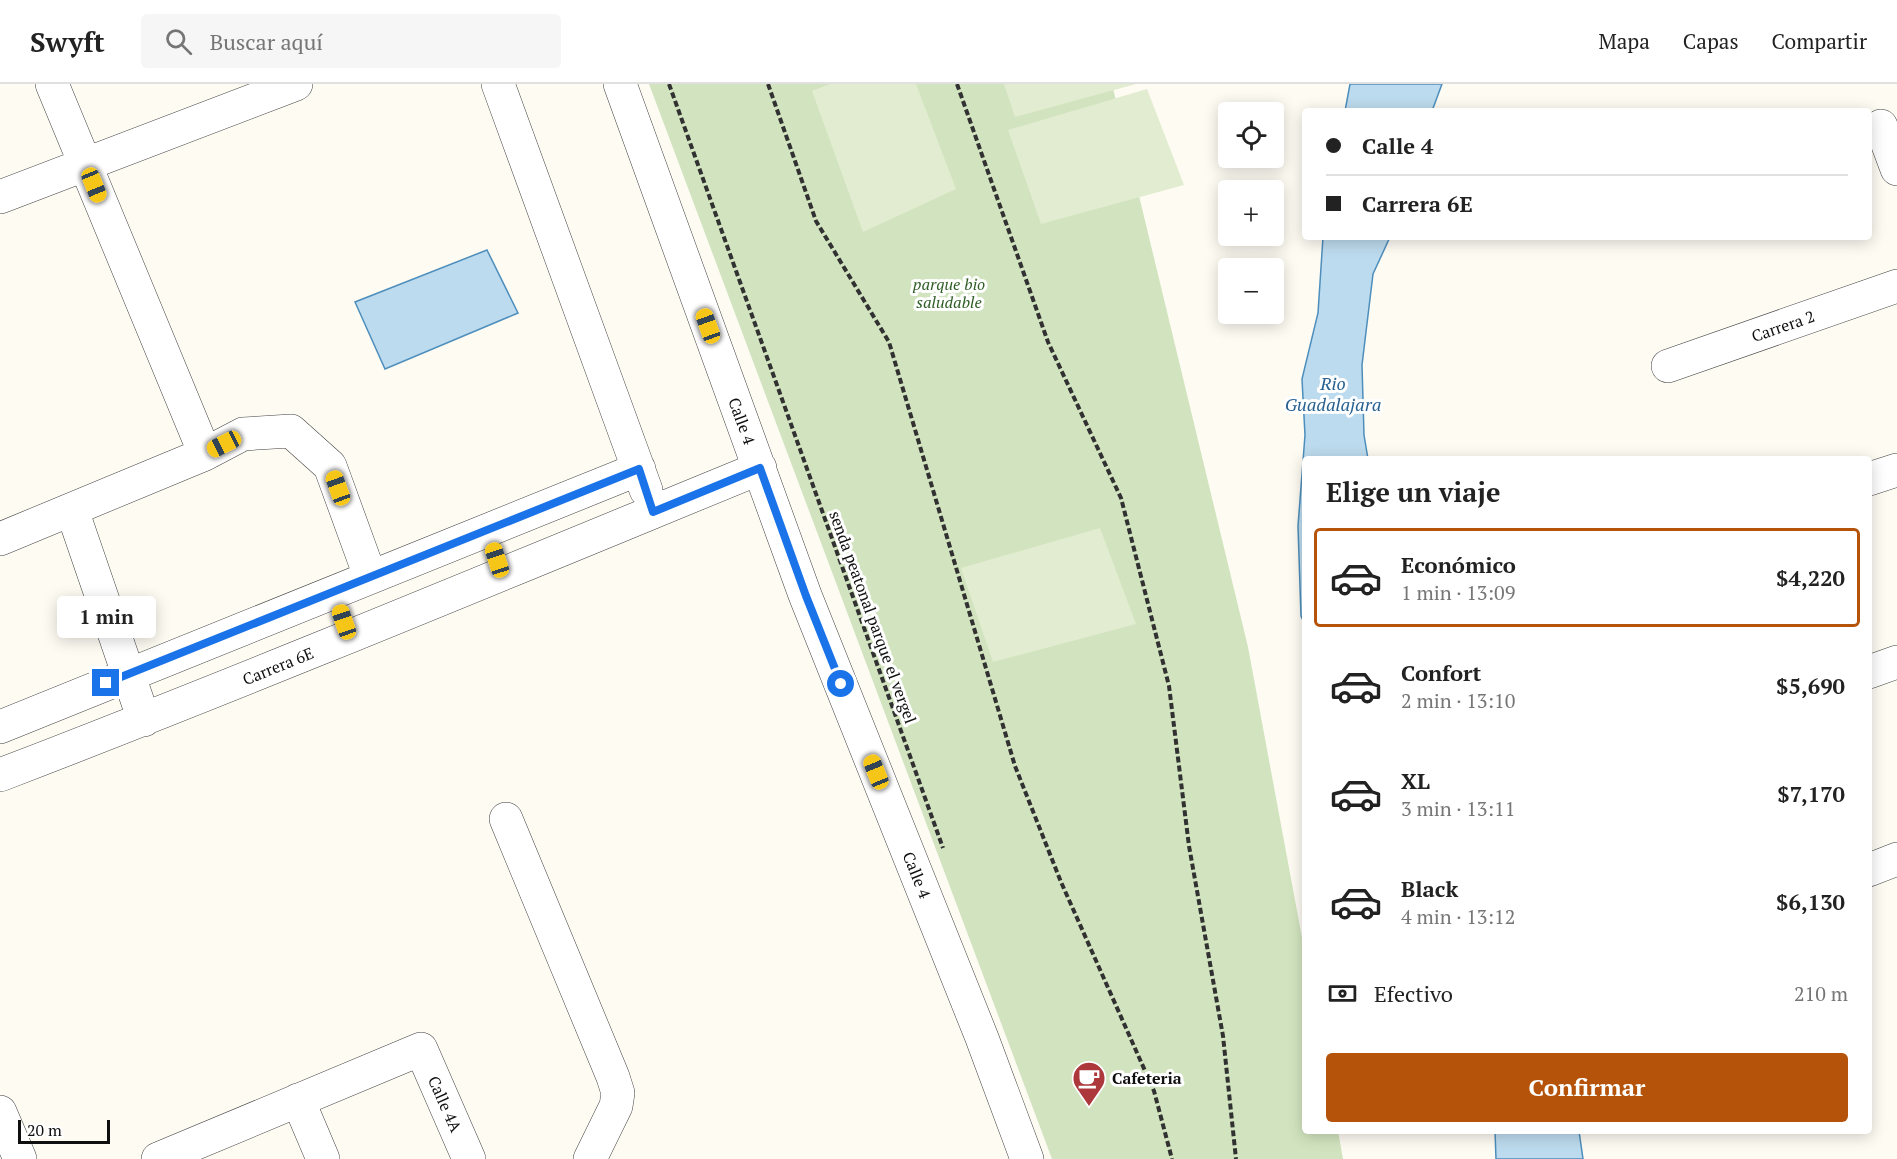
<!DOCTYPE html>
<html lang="es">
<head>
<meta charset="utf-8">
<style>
	:root { --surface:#fff; --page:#f6f6f6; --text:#222; --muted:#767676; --line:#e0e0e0; --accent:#b45309 }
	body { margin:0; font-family:"PT Serif",serif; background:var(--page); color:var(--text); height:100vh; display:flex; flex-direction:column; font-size:22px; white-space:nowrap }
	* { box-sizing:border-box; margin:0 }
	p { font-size:20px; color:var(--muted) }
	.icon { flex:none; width:33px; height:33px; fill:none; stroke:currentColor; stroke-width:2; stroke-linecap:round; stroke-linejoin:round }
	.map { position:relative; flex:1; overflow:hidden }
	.side { position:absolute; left:1302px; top:372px; width:570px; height:678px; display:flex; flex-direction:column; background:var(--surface); border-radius:6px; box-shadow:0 3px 15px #0003 }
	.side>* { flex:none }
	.top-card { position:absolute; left:1302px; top:24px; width:570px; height:132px; border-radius:6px; box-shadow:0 3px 15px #0003; display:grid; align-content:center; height:132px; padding:0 24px; background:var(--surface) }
	.buttons { position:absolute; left:1218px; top:18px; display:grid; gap:12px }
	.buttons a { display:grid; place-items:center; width:66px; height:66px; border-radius:6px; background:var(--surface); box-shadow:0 3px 15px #0003; font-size:30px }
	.scale { position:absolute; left:18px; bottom:15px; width:92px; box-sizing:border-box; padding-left:6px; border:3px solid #0f0f0f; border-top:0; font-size:16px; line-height:21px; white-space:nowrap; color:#0f0f0f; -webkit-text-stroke:4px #fff; paint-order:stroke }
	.end { position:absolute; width:27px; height:27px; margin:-14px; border:8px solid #1a73e8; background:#fff; box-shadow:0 0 0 3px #fff }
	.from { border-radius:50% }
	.bubble { position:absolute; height:42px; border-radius:6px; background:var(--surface); box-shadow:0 3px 15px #0003; font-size:20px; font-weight:700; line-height:42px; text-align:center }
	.car { position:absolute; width:18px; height:36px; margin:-18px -9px; border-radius:8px; box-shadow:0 0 4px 2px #0007; background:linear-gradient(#f5c518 24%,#345 0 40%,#f5c518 0 76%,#345 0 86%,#f5c518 0) }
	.top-card b { display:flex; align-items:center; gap:21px; height:57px; font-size:22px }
	.top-card b+b { border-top:2px solid var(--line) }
	.top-card i { width:15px; height:15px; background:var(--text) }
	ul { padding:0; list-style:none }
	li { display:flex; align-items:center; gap:18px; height:99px; margin:0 12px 9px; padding:0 12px; border:3px solid transparent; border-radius:6px }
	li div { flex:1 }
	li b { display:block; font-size:22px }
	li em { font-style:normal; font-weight:700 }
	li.active { border-color:var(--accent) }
	li>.icon { width:54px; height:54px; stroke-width:1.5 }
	h2 { padding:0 24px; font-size:27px; line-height:72px }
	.pay { display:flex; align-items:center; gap:15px; height:66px; padding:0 24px; font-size:22px }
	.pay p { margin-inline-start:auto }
	.button { display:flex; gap:12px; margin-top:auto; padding:12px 24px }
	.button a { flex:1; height:69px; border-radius:6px; background:var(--accent); color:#fff; font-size:24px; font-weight:700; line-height:69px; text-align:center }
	header { display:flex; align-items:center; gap:36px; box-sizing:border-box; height:84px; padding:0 30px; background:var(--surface); border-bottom:2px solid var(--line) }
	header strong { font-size:28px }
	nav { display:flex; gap:33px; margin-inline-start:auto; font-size:21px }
	.search { width:420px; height:54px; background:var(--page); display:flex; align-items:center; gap:15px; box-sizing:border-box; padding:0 21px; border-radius:6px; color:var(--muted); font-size:22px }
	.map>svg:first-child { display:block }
	.green { fill:#d2e4bf }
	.pitch { fill:#e2ecd0 }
	.water { fill:#bddbee; stroke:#4d8ebc; stroke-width:1.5 }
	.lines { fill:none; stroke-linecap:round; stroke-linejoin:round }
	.minor-casing { stroke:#424242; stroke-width:34 }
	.path { stroke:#313131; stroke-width:4; stroke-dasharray:6 3; stroke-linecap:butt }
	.minor { stroke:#fff; stroke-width:33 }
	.route { stroke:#1a73e8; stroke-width:8 }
	.labels { text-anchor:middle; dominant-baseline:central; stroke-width:6; stroke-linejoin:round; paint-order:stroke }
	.park-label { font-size:16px; font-style:italic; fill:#315e27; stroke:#fff }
	.street-label { font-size:16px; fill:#0f0f0f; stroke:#fff }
	.poi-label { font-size:16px; font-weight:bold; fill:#0f0f0f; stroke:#fff; text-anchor:start }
	.water-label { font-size:18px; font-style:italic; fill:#286191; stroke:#fff }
</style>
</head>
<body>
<header>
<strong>Swyft</strong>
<div class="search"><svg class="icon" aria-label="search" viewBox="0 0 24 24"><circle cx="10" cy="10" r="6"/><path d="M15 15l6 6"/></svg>Buscar aquí</div>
<nav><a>Mapa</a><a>Capas</a><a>Compartir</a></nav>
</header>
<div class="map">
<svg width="1897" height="1075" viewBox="0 0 1897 1075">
	<rect width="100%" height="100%" fill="#fdfbf2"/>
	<path class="green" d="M649,0H1112L1248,563L1305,870V1047H1338L1343,1075H1052Z"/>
	<path class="pitch" d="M830,0H916L956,105L863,148L812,7Z
		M1004,0H1136L1015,33Z
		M1147,5L1184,101L1041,140L1008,46Z
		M1100,444L1136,540L993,578L961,484Z"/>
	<path class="water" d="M1350,0H1442L1432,27H1345Z
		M1323,153H1390L1373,190L1362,281L1364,351L1368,375H1305V541L1301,532L1298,442L1305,351L1302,295L1318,229Z
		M487,166L518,229L385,285L355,218Z
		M1495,1047H1579L1583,1075H1496Z"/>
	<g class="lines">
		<defs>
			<path id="minor" d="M52,0L205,370
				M498,0L646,406
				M620,0L805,511L982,954L1027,1075
				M1881,42L1897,85
				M0,113L296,0
				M1668,282L1897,202
				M1869,395L1897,386
				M72,426L144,636
				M0,455L205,370L243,350L291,347L330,382L370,492
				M1869,588L1897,578
				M0,643L639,385
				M0,691C255,593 507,488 760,384
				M506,735L613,993L618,1009L616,1022L590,1075
				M1869,786L1897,775
				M298,1016L323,1075
				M0,1028L20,1075
				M158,1075L421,965L469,1075"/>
		</defs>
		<use href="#minor" class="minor-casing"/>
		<path class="path" d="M669,0L943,764
			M768,0L816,137L889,258L1015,682L1061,798L1154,1007L1172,1075
			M957,0L1048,258L1121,414L1169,602L1189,762L1223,952L1236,1075"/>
		<use href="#minor" class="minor"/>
	</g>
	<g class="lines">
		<path class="route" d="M106,599L639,385L653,428L760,384L806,512L841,600"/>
	</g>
	<defs>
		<symbol id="cafe-pin" viewBox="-11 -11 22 30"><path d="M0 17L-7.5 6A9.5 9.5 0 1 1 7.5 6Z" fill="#ad383c" stroke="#fff"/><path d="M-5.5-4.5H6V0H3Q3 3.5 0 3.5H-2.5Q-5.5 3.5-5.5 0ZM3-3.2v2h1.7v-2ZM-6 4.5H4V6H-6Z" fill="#fff"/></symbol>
	</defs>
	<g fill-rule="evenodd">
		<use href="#cafe-pin" x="1070" y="975" width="38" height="52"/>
	</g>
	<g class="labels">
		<g class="park-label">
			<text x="949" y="200">parque bio<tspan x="949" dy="18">saludable</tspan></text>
		</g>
		<g class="street-label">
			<text transform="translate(1783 242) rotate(-19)">Carrera 2</text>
			<text transform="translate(742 337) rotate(70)">Calle 4</text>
			<text transform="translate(873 533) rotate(70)">senda peatonal parque el vergel</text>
			<text transform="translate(278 582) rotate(-22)">Carrera 6E</text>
			<text transform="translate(917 791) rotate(68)">Calle 4</text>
			<text transform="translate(445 1020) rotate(66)">Calle 4A</text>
		</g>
		<g class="poi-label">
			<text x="1112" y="994">Cafeteria</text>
		</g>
		<g class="water-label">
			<text x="1333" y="299">Rio<tspan x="1333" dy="21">Guadalajara</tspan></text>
		</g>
	</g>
</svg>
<div class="buttons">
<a><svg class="icon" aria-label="locate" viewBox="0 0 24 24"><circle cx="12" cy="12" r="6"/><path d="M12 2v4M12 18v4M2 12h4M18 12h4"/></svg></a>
<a>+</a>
<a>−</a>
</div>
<div class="scale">20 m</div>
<i class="end from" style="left:841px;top:600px"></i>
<i class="end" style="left:106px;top:599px"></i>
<div class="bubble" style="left:57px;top:512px;width:99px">1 min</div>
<i class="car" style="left:94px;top:101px;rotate:158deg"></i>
<i class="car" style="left:708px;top:242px;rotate:340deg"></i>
<i class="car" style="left:224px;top:360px;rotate:243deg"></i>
<i class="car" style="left:338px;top:404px;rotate:340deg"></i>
<i class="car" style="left:497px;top:476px;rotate:342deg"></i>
<i class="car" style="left:344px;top:538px;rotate:341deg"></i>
<i class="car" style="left:876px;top:688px;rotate:338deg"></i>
<div class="top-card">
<b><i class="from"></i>Calle 4</b>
<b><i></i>Carrera 6E</b>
</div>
<section class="side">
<h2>Elige un viaje</h2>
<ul>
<li class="active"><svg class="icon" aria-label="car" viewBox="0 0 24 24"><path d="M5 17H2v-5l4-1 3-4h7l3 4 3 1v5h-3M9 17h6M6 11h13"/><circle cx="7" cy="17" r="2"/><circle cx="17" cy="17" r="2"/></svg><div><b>Económico</b><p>1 min · 13:09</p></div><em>$4,220</em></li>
<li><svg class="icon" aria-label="car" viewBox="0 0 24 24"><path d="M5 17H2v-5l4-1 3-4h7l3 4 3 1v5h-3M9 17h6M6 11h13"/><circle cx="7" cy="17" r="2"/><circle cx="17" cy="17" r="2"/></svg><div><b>Confort</b><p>2 min · 13:10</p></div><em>$5,690</em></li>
<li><svg class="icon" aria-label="car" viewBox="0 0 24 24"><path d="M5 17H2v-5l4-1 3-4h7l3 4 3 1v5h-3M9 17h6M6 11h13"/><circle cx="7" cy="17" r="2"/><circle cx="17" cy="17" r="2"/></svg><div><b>XL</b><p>3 min · 13:11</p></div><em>$7,170</em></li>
<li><svg class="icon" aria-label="car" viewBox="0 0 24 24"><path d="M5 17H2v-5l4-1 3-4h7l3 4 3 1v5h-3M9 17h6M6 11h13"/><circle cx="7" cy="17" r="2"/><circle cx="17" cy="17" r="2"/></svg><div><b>Black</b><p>4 min · 13:12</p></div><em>$6,130</em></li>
</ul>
<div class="pay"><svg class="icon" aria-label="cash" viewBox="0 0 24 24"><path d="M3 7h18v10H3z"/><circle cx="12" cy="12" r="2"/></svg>Efectivo<p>210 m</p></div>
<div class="button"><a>Confirmar</a></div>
</section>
</div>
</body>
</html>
